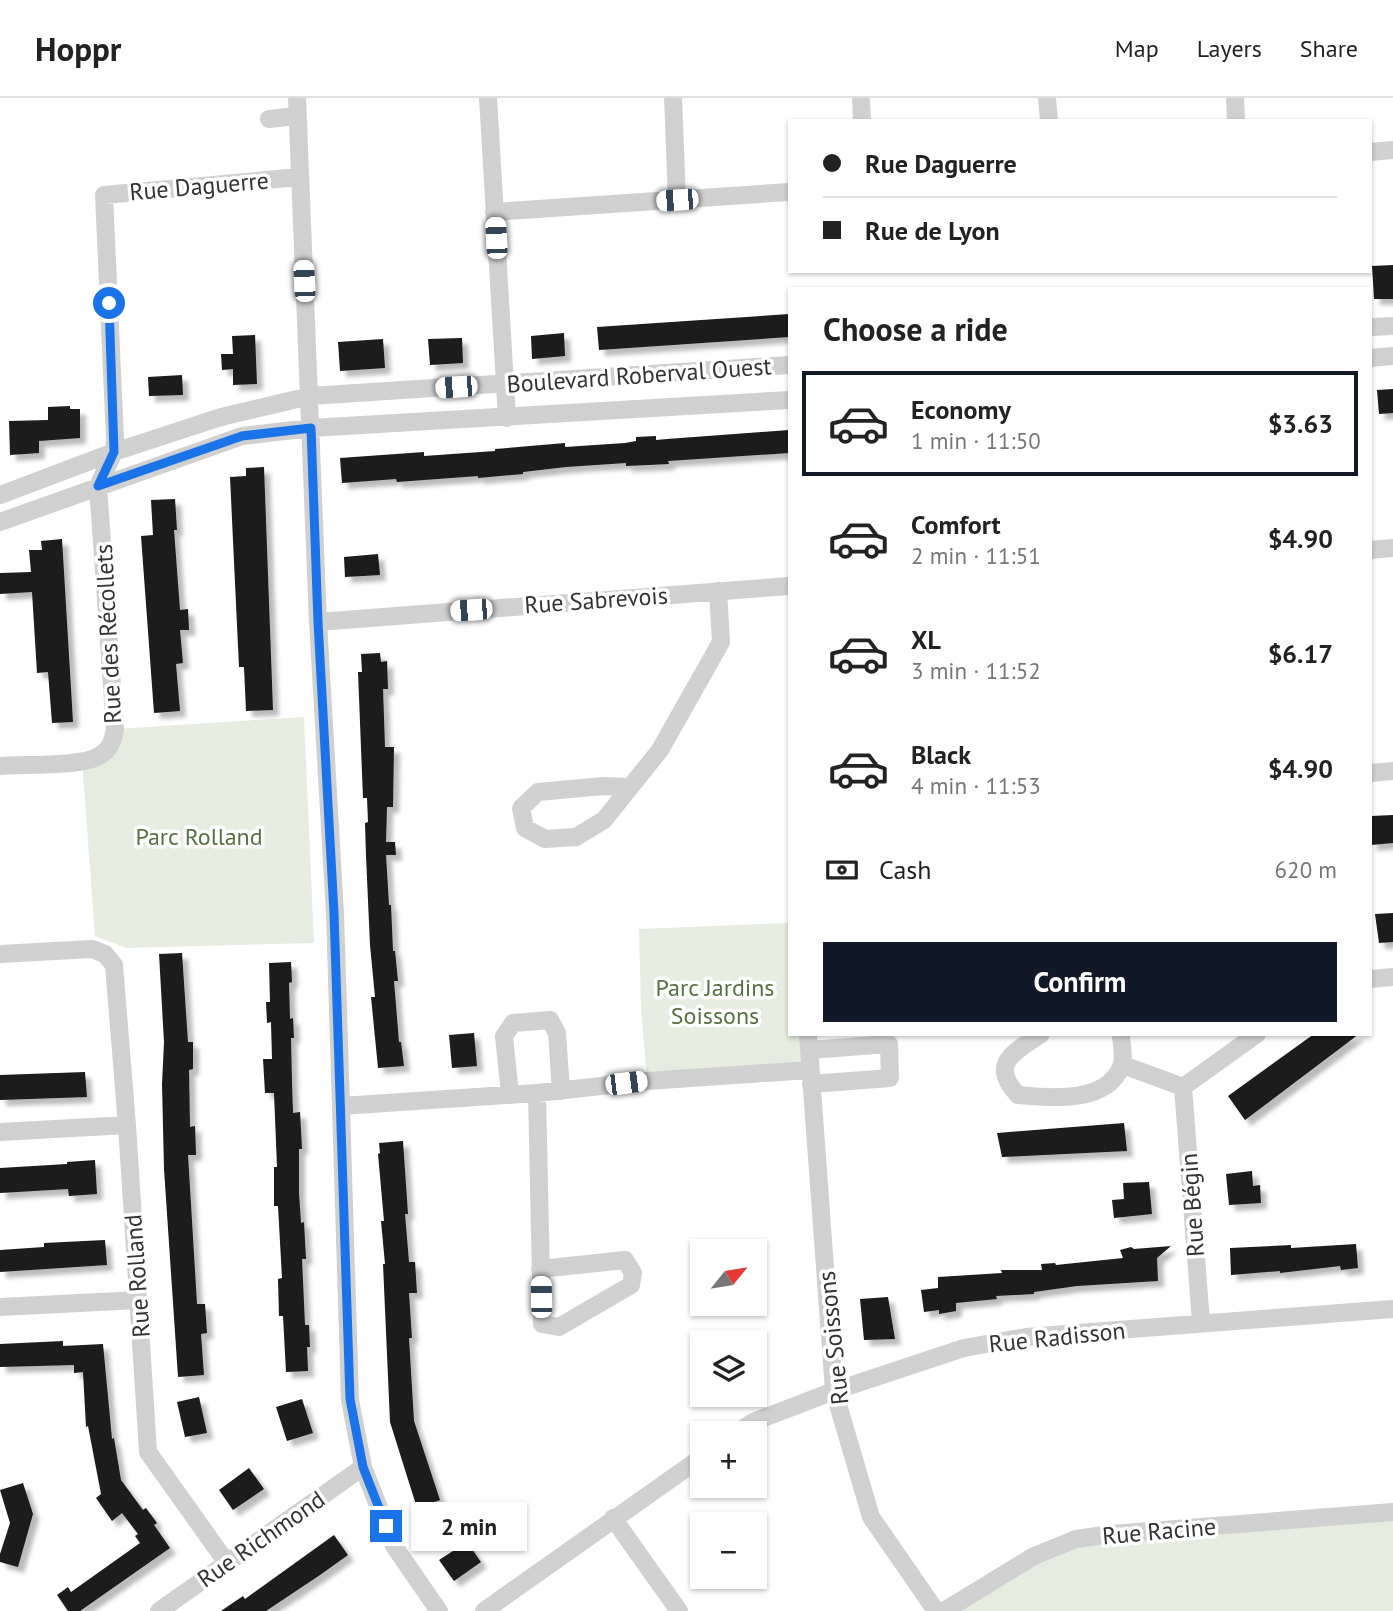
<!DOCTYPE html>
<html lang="en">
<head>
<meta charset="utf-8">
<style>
	:root { --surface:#fff; --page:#f6f6f6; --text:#222; --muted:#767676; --line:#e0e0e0; --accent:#111827 }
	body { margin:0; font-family:"PT Sans",sans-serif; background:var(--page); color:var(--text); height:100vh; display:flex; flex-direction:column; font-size:26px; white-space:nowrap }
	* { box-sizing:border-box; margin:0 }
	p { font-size:23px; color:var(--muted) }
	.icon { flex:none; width:38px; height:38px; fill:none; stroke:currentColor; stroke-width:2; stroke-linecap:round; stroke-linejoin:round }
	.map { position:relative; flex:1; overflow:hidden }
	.sheet { position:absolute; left:788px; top:189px; width:584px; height:749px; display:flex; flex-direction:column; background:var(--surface); border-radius:0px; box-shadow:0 2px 5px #0004 }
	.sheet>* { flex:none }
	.hud { position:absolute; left:788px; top:21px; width:584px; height:154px; border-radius:0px; box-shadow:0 2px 5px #0004; display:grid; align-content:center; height:154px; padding:0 35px; background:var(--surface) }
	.needle { width:46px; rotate:60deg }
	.fabs { position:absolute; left:690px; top:1141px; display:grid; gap:14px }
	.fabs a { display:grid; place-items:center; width:77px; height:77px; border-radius:0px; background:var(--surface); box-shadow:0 2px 5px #0004; font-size:35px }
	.end { position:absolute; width:32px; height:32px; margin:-16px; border:9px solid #1a73e8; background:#fff; box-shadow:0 0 0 4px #fff }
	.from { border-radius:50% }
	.bubble { position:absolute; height:49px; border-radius:0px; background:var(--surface); box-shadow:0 2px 5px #0004; font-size:23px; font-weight:700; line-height:49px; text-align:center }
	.car { position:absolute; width:21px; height:42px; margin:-21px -10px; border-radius:9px; box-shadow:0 0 5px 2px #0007; background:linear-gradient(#fff 24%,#345 0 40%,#fff 0 76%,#345 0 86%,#fff 0) }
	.hud b { display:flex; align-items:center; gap:24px; height:66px; font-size:26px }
	.hud b+b { border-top:2px solid var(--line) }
	.hud i { width:18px; height:18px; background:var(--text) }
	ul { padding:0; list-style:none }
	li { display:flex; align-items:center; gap:21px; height:105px; margin:0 14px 10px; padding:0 21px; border:4px solid transparent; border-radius:0px }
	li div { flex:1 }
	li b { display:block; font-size:26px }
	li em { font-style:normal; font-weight:700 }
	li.active { border-color:var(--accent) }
	li>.icon { width:63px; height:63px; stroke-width:1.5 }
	h2 { padding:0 35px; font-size:32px; line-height:84px }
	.pay { display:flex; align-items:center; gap:18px; height:77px; padding:0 35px; font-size:26px }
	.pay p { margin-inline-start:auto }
	.button { display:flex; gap:14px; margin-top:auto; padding:14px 35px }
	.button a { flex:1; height:80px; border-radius:0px; background:var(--accent); color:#fff; font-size:28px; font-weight:700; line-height:80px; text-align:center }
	header { display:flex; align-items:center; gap:42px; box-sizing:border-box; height:98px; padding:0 35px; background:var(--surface); border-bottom:2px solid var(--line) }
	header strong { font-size:33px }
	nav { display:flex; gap:38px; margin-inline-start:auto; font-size:24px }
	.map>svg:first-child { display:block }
	.green { fill:#e6ecdf }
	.building { fill:#1a1a1a; filter:url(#shadow) }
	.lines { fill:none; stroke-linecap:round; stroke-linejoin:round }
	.minor { stroke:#d0d0d0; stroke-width:18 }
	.route { stroke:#1a73e8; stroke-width:9 }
	.labels { text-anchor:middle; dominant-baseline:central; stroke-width:7; stroke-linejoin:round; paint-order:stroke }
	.street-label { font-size:24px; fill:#333; stroke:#fff }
	.park-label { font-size:24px; fill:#56703f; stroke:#fff }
</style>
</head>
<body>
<header>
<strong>Hoppr</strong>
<nav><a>Map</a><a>Layers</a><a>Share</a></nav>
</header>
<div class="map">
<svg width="1393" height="1513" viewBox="0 0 1393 1513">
	<defs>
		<filter id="shadow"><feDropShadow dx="6" dy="6" stdDeviation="2" flood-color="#0004"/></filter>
	</defs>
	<rect width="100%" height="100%" fill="#fff"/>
	<path class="green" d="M304,619L314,845L126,850L95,838L82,663L99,658L115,631Z
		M789,825V936H808L810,972L647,983L641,910L639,831Z
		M1393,1414V1513H944L1076,1441Z"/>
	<path class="building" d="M1393,167V201H1374L1372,168Z
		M789,216V239L599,252L597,229Z
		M564,235L565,258L532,261L531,238Z
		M255,237L257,286L233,287V271L222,272L221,256H233L232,238Z
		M462,240L463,265L430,267L428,241Z
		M383,241L385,270L340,273L338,244Z
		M182,277L183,297L149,298L148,279Z
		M1393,291V315L1379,316L1377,292Z
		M70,308V311H80V340L39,343V355L10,357L9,323L48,322V309Z
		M789,332V355L668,363L669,366L626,368V365L566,369L523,374V376L478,380V378L397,384L396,381L342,385L340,360L424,354V358L495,353V351L565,345V349L625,345L636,343V339L656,338V342L667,341Z
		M264,369L273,612L246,613L244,569H239L238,548L230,379L246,378V370Z
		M175,401L177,432H174L180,512L188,511L189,532H180L183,565L176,566L180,613L154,615L141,438L153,437L151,402Z
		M62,441L73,624L52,625L48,574L37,575L32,494L0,496V475L31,474L29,452H42L41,443Z
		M378,456L380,477L345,479L344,459Z
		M380,555L381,564L387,563L388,591H383L385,649H394L393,709H387L386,744H395L396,757H386L389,807H391L393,853H395L398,883H394L399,944H401L404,968L378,970L371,899H375L370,847L366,758L365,725L368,724L367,700H363L358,574H362L361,556Z
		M1393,717V745L1371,747V718Z
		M1393,815V844L1379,845L1375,816Z
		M182,855L188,944H193V971L189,972L190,1029L195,1028L196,1057H188L197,1206H205L207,1235L201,1236L204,1277L178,1279L164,1071L162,986L164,944L159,856Z
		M291,864L292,884L289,885L290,921L293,920L294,940H291L292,985L293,1015L300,1014L302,1051H299V1095L301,1125L304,1124L306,1161H302L305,1227H309L310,1249H307L308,1273L286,1274L283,1218H279L278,1181L282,1180L278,1108H274V1069H277L274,995H265L263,961H272L271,924L267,925L266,904H270L269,865Z
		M474,935L477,968L452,970L449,937Z
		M1314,936H1359L1245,1022L1228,998Z
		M85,974L87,999L0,1002V977Z
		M1124,1025L1127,1053L1002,1059L997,1035Z
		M403,1043L408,1116H405L409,1164H415L417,1195H409L412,1240H409L414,1323L440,1402L417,1410L390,1324L383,1166H385L381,1123H384L378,1056L380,1055L379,1045Z
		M95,1062L97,1096L69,1098L68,1091L0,1095V1070L67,1066V1064Z
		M1252,1073L1253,1088L1260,1087L1261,1105L1229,1107L1226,1076Z
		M1149,1084L1152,1116L1114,1120L1112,1102L1124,1101L1123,1085Z
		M105,1142L107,1167L0,1174V1152L44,1149V1145Z
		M1356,1146L1358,1170L1341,1172L1340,1168L1280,1175V1173L1231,1177L1230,1150L1291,1147V1150Z
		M1171,1148L1157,1160L1158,1183L1077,1188L1034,1194V1196L996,1198L997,1201L956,1205V1213L939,1216V1212L924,1214L921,1192L938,1190V1179L1002,1175L1001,1172H1042L1041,1166L1055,1165L1056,1167L1123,1160L1120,1152L1131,1149L1134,1151Z
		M888,1199L895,1241L864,1242L860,1201Z
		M63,1243V1248L103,1246L112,1341L114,1340L121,1382L143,1412L146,1410L157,1425L154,1427L170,1450L80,1513H68L57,1497L68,1489L71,1494L140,1445L135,1438L138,1436L122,1415L112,1423L96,1400L101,1396L88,1328L86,1329L83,1274L74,1275V1267L0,1269V1246Z
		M199,1299L207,1335L185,1339L177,1304Z
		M302,1301L313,1335L287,1343L276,1309Z
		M249,1370L264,1391L233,1412L219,1392Z
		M23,1385L33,1416L18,1469L0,1464V1456L10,1425L0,1392Z
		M334,1437L348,1457L320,1477L266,1513H221L243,1498L245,1501Z
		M467,1444L481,1464L454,1483L439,1462Z"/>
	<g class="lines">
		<path class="minor" d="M297,0L318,524L335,815L350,1302L363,1369L394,1448L439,1513
			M488,0L507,320
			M673,0L677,102
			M861,0L862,23
			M1047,0L1049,23
			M1235,0L1236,23
			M269,21L297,18
			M1370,54L1393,52
			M494,114L789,94
			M1370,229L1393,228
			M1370,260L1393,258
			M0,397L114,354L221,319L310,298L789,267
			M0,424L242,338L311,330L789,302
			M1370,452L1393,450
			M318,524L789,488
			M0,668C24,666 80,669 99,658C110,652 113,643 115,631L98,388L114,354L115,341L104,97L299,79
			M1370,675L1393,673
			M628,689L603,688L538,694L521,710L525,730L545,741L576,739L604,722L660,652L721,544L718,493
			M0,856L92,851L105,856L114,867L127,1027L148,1354L227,1465
			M1370,881L1393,879
			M808,936L834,1293L871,1419L936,1513
			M1041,936C1015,954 988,965 1018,997C1049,1000 1106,1006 1121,969C1125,960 1121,946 1121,936
			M809,952L889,946L890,980L811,986
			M1123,967L1183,989
			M537,995L542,1226L559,1229L631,1187L633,1175L625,1162L540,1171
			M510,997L504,938L513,925L550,922L557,935L561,993
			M341,1008L537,995L647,983L810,972
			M0,1034L127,1027
			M0,1209L139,1202
			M1201,1224L1183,989L1257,936
			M737,1335L753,1324L834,1293L964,1250L1026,1239L1393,1211
			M613,1420L679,1513
			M159,1513L363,1369
			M484,1513L702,1359
			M944,1513L1034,1458L1076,1441L1111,1436L1393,1414"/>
	</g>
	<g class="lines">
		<path class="route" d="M109,205L114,354L98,388L242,338L311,330L318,524L334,815L350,1301L363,1369L386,1428"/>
	</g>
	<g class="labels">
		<g class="street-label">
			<text transform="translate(199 88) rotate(-5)">Rue Daguerre</text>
			<text transform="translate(639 277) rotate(-4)">Boulevard Roberval Ouest</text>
			<text transform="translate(596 502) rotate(-4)">Rue Sabrevois</text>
			<text transform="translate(108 536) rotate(-93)">Rue des Récollets</text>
			<text transform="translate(1192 1107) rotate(-94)">Rue Bégin</text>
			<text transform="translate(137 1178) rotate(-94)">Rue Rolland</text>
			<text transform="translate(1057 1239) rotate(-6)">Rue Radisson</text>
			<text transform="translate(833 1240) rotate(-96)">Rue Soissons</text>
			<text transform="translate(1159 1433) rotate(-5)">Rue Racine</text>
			<text transform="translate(261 1441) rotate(-35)">Rue Richmond</text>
		</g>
		<g class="park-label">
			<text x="199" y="738">Parc Rolland</text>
			<text x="715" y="889">Parc Jardins<tspan x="715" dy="28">Soissons</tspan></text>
		</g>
	</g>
</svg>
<div class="fabs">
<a><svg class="needle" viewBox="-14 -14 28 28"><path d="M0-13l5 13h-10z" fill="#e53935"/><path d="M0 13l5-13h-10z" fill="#767676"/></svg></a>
<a><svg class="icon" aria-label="layers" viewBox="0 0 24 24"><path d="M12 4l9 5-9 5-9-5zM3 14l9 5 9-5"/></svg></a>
<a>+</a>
<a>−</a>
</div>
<i class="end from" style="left:109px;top:205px"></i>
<i class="end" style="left:386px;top:1428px"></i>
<div class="bubble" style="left:411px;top:1404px;width:116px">2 min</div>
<i class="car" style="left:677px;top:102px;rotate:266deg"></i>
<i class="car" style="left:496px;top:140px;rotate:357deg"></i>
<i class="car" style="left:304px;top:183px;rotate:357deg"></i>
<i class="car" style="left:456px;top:289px;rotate:266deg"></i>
<i class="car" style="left:471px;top:512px;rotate:266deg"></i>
<i class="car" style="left:626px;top:985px;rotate:83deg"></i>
<i class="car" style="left:541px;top:1199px;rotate:359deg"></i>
<div class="hud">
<b><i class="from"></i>Rue Daguerre</b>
<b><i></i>Rue de Lyon</b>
</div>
<section class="sheet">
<h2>Choose a ride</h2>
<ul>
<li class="active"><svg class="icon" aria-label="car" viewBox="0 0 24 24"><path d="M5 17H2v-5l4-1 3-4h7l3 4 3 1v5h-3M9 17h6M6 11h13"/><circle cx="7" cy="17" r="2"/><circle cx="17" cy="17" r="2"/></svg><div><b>Economy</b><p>1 min · 11:50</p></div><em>$3.63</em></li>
<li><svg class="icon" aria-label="car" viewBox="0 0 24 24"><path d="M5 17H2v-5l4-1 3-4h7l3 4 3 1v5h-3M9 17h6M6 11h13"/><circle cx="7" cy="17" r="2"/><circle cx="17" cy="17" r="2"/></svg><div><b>Comfort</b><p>2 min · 11:51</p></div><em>$4.90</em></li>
<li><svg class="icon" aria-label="car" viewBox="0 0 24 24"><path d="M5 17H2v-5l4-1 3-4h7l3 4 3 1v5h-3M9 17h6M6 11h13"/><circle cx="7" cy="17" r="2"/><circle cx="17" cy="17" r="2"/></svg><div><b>XL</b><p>3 min · 11:52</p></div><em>$6.17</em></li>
<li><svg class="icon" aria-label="car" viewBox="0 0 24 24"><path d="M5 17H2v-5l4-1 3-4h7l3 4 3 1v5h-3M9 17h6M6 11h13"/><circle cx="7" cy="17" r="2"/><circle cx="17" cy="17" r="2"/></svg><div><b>Black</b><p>4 min · 11:53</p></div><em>$4.90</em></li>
</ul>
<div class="pay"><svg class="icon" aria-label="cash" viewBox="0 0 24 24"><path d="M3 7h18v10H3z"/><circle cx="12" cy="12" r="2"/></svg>Cash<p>620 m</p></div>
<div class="button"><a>Confirm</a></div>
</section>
</div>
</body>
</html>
